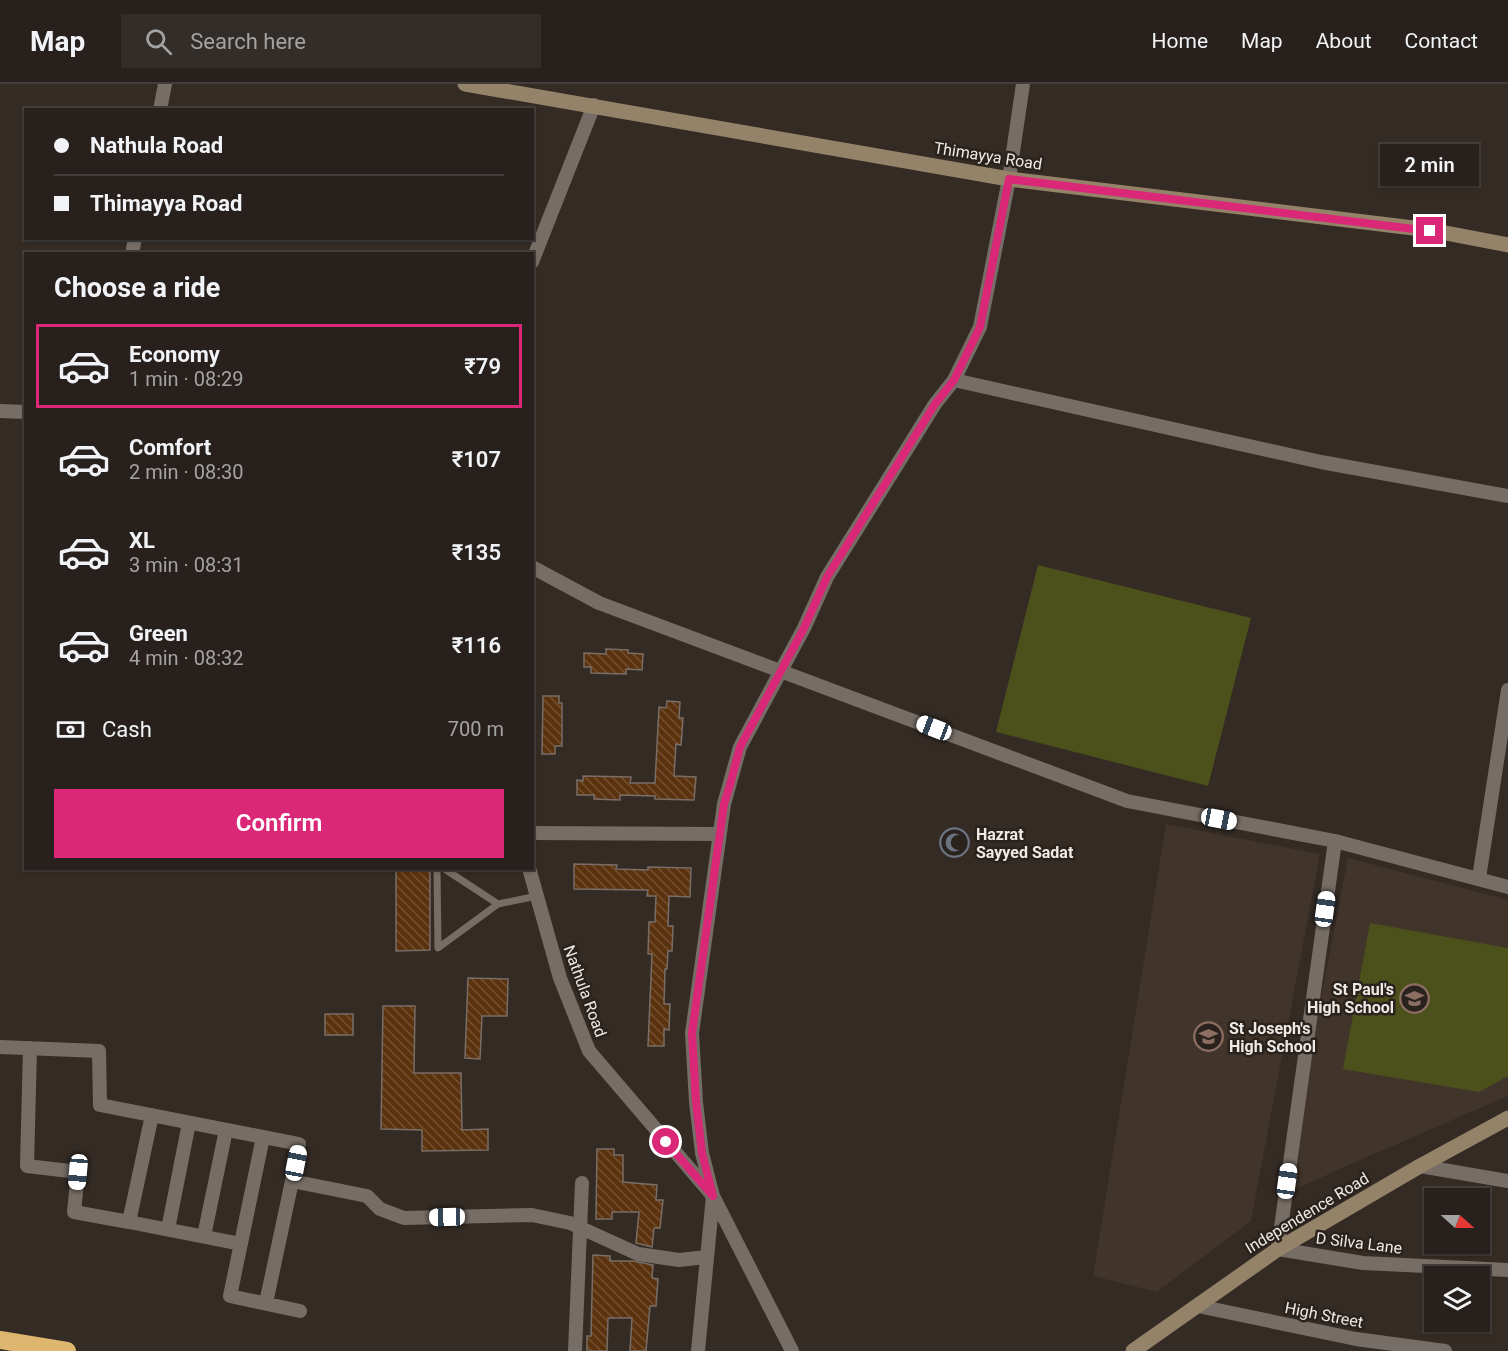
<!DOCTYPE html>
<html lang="en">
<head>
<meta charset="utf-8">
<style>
	:root { --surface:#27201c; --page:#332d29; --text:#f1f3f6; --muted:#a4a3a3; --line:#433e3b; --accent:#db2777 }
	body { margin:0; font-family:Roboto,sans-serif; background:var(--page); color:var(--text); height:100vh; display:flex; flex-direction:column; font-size:22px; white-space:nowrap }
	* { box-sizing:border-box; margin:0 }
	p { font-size:20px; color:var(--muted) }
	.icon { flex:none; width:33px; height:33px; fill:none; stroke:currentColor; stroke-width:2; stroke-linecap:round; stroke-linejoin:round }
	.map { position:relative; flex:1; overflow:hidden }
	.side { position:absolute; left:24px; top:168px; width:510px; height:618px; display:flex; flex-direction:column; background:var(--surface); border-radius:0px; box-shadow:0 2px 4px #0004,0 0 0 2px var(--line) }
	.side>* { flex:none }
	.guide { position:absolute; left:24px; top:24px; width:510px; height:132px; border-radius:0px; box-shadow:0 2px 4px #0004,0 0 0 2px var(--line); display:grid; align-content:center; height:132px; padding:0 30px; background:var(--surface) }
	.needle { width:39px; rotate:111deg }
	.fabs { position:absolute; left:1424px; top:1104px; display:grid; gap:12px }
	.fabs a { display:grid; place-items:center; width:66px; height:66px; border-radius:0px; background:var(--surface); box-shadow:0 2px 4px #0004,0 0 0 2px var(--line); font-size:30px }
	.end { position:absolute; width:27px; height:27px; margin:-14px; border:8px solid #db2777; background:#fff; box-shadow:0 0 0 3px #fff }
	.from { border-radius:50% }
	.bubble { position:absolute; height:42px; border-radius:0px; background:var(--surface); box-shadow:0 2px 4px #0004,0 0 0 2px var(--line); font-size:20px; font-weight:600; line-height:42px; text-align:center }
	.car { position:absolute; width:18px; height:36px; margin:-18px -9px; border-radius:8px; box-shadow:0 0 4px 2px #0007; background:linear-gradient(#fff 24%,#345 0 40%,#fff 0 76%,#345 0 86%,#fff 0) }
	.guide b { display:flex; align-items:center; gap:21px; height:57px; font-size:22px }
	.guide b+b { border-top:2px solid var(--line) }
	.guide i { width:15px; height:15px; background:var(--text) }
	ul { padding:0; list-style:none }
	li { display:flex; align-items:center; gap:18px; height:84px; margin:0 12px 9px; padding:0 18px; border:3px solid transparent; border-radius:0px }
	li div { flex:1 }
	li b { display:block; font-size:22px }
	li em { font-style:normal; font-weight:600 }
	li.on { border-color:var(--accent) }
	li>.icon { width:54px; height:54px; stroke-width:1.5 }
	h2 { padding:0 30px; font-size:27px; line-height:72px }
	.pay { display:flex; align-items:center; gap:15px; height:66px; padding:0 30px; font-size:22px }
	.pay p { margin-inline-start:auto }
	.action { display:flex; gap:12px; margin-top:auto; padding:12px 30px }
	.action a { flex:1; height:69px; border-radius:0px; background:var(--accent); color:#fff; font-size:24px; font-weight:600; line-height:69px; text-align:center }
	header { display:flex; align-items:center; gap:36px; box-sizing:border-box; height:84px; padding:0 30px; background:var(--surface); border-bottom:2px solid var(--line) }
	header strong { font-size:28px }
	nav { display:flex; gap:33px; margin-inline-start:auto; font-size:21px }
	.search { width:420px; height:54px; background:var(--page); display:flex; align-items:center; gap:15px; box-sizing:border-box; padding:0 21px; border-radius:0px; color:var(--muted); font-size:22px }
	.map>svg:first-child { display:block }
	.built { fill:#41342a }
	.pitch { fill:#4c501b }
	.building { fill:url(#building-back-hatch); stroke:#786e67; stroke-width:1.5 }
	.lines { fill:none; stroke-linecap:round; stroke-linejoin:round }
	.lane { stroke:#766d66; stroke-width:7 }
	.street { stroke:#766d66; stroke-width:14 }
	.secondary { stroke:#958369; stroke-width:15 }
	.highway { stroke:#deb66f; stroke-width:18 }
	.route { stroke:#db2777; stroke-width:8 }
	.labels { text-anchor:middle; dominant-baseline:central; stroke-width:5; stroke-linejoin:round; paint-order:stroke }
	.street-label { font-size:16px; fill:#efe9e5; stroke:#2a221c }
	.poi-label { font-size:16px; font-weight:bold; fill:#efe9e5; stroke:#2a221c; text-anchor:start }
</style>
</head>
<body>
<header>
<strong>Map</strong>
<div class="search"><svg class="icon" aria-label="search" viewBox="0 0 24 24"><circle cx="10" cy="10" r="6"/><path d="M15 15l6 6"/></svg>Search here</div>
<nav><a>Home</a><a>Map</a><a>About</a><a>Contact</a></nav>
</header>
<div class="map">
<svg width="1508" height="1267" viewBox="0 0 1508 1267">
	<defs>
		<pattern id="building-back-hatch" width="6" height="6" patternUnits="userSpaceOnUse" patternTransform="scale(1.5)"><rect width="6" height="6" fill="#5b320e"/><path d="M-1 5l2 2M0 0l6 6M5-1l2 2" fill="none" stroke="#735031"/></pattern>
	</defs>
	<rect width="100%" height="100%" fill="#342b25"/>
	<path class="built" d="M1166,740L1320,770L1251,1137L1157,1208L1093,1192Z
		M1348,774L1508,816V1012L1353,1079L1283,1111Z"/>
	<path class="pitch" d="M1038,481L1251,534L1208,702L996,648Z
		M1370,839L1508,864V992L1479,1008L1343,985Z"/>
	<path class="building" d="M606,565L628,566V569L643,570L642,586L626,585V590L591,589V583H584V569L606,570Z
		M543,612H559V619H562V662H555V670H542Z
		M667,617L680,618L679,634H683L681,661L676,660L674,692L696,693L694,716L655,715V712L620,711V716L594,715V711H577V696L583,697V692L631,693L630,699H655L659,623L666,624Z
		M574,780L617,781L616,785L648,786V783L691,784L690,813L669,812L668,842H673L672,867H668L667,885H665L664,920H670L669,946L664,945V962H648L652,870H648L649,838H655L656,812H647L648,806L574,805Z
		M396,784H430V866L396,867Z
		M468,894L508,895L507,932H482L480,975L465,974Z
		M383,922H415L414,989H461L462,1046L488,1045V1066L422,1067V1046L381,1045Z
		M325,930H353V951H325Z
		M597,1065H614V1071H623V1098L657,1101L656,1116H663L660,1144H654L652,1163L636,1159L639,1128H612V1135H596Z
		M593,1171L610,1172V1177H633L653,1181L652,1194L658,1195L656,1222H650L646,1267H630L632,1234H608L607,1267H587V1252H591Z"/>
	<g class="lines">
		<path class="lane" d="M437,784L438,864L498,820L537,812
			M443,784L498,820"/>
		<path class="street" d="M160,26L165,0
			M132,170L135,154
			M532,178L594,21
			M954,296L1321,378L1508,412
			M0,327L26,328
			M532,483L599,519L1127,717L1335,757L1508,803
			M532,749L720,750
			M1335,757L1278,1165L1363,1179L1508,1186
			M529,784L560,894L589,967L713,1112L792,1267
			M1479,794L1508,606
			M0,963L99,967L100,1021L299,1060L292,1097
			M30,964L27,1082L78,1088L74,1128L129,1138
			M152,1031L129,1138L241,1160
			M263,1053L230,1212L300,1227
			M1420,1082L1508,1097
			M168,1145L189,1039
			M204,1152L226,1046
			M266,1219L292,1097L367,1112L380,1125L404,1134L532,1131L570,1139L638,1170L679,1176L707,1173
			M1198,1222L1356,1255L1445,1267
			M575,1267L582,1099
			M698,1267L713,1112L702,1069L696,1018L692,949L724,720L740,663L804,544L827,493L935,320L954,296L980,243L1009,95L1023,0"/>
		<path class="secondary" d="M465,0L1009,95L1430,146L1508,161
			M1133,1267L1278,1165L1420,1082L1508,1034"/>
		<path class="highway" d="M0,1256L67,1267"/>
	</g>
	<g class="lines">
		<path class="route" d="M666,1058L713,1112L702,1069L696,1018L692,949L724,720L730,701L740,663L804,544L827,493L935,320L954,296L980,243L1009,95L1430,147"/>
	</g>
	<defs>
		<symbol id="mosque-ring" viewBox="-11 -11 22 22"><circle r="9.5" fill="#2a221c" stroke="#6b7280" stroke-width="1.5"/><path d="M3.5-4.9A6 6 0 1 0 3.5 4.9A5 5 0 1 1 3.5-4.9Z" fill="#6b7280"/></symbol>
		<symbol id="school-ring" viewBox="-11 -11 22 22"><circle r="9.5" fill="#2a221c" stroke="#8d6e63" stroke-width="1.5"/><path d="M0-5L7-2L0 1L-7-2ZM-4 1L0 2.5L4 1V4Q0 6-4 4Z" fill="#8d6e63"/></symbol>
	</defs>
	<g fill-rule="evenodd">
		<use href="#mosque-ring" x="938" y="742" width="33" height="33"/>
		<use href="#school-ring" x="1398" y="898" width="33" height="33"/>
		<use href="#school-ring" x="1192" y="936" width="33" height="33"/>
	</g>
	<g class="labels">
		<g class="street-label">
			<text transform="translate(988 72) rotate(9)">Thimayya Road</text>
			<text transform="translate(585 907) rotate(70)">Nathula Road</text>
			<text transform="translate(1307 1129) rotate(-31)">Independence Road</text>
			<text transform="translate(1359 1159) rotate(7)">D Silva Lane</text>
			<text transform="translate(1324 1231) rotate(11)">High Street</text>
		</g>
		<g class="poi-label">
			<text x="976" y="750">Hazrat<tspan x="976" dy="18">Sayyed Sadat</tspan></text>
			<text x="1394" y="905" text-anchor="end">St Paul's<tspan x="1394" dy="18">High School</tspan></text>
			<text x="1229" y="944">St Joseph's<tspan x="1229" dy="18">High School</tspan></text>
		</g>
	</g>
</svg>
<div class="fabs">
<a><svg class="needle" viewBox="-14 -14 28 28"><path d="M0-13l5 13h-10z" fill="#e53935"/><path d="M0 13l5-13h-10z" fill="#a4a3a3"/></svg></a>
<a><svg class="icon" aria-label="layers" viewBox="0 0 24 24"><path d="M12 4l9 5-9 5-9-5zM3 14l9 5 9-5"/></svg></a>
</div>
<i class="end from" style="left:666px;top:1058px"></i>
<i class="end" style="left:1430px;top:147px"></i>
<div class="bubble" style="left:1380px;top:60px;width:99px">2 min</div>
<i class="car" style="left:934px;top:644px;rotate:291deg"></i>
<i class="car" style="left:1219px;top:735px;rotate:101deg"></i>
<i class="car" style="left:1325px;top:825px;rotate:8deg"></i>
<i class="car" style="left:296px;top:1079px;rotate:11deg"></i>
<i class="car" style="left:78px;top:1088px;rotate:185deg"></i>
<i class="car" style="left:1287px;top:1097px;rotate:8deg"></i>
<i class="car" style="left:447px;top:1133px;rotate:269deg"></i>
<div class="guide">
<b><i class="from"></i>Nathula Road</b>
<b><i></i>Thimayya Road</b>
</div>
<section class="side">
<h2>Choose a ride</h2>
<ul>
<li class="on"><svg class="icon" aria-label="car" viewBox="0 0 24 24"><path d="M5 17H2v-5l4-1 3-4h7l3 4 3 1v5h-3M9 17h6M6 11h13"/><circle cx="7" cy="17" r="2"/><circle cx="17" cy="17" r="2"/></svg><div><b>Economy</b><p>1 min · 08:29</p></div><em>₹79</em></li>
<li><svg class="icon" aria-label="car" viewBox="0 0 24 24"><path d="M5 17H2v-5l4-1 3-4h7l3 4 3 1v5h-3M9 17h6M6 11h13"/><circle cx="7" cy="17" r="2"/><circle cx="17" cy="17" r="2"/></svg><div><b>Comfort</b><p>2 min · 08:30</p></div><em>₹107</em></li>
<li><svg class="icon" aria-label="car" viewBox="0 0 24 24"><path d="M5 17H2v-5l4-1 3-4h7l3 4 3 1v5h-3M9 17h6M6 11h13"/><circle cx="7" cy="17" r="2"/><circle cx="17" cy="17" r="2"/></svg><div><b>XL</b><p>3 min · 08:31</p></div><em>₹135</em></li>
<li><svg class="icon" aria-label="car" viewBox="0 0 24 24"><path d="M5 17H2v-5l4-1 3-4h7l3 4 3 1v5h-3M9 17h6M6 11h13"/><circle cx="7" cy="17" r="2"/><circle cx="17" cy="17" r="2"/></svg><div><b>Green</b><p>4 min · 08:32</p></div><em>₹116</em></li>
</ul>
<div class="pay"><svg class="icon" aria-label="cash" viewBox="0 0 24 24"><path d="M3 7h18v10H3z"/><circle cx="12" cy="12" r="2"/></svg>Cash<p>700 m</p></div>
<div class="action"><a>Confirm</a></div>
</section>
</div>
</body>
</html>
